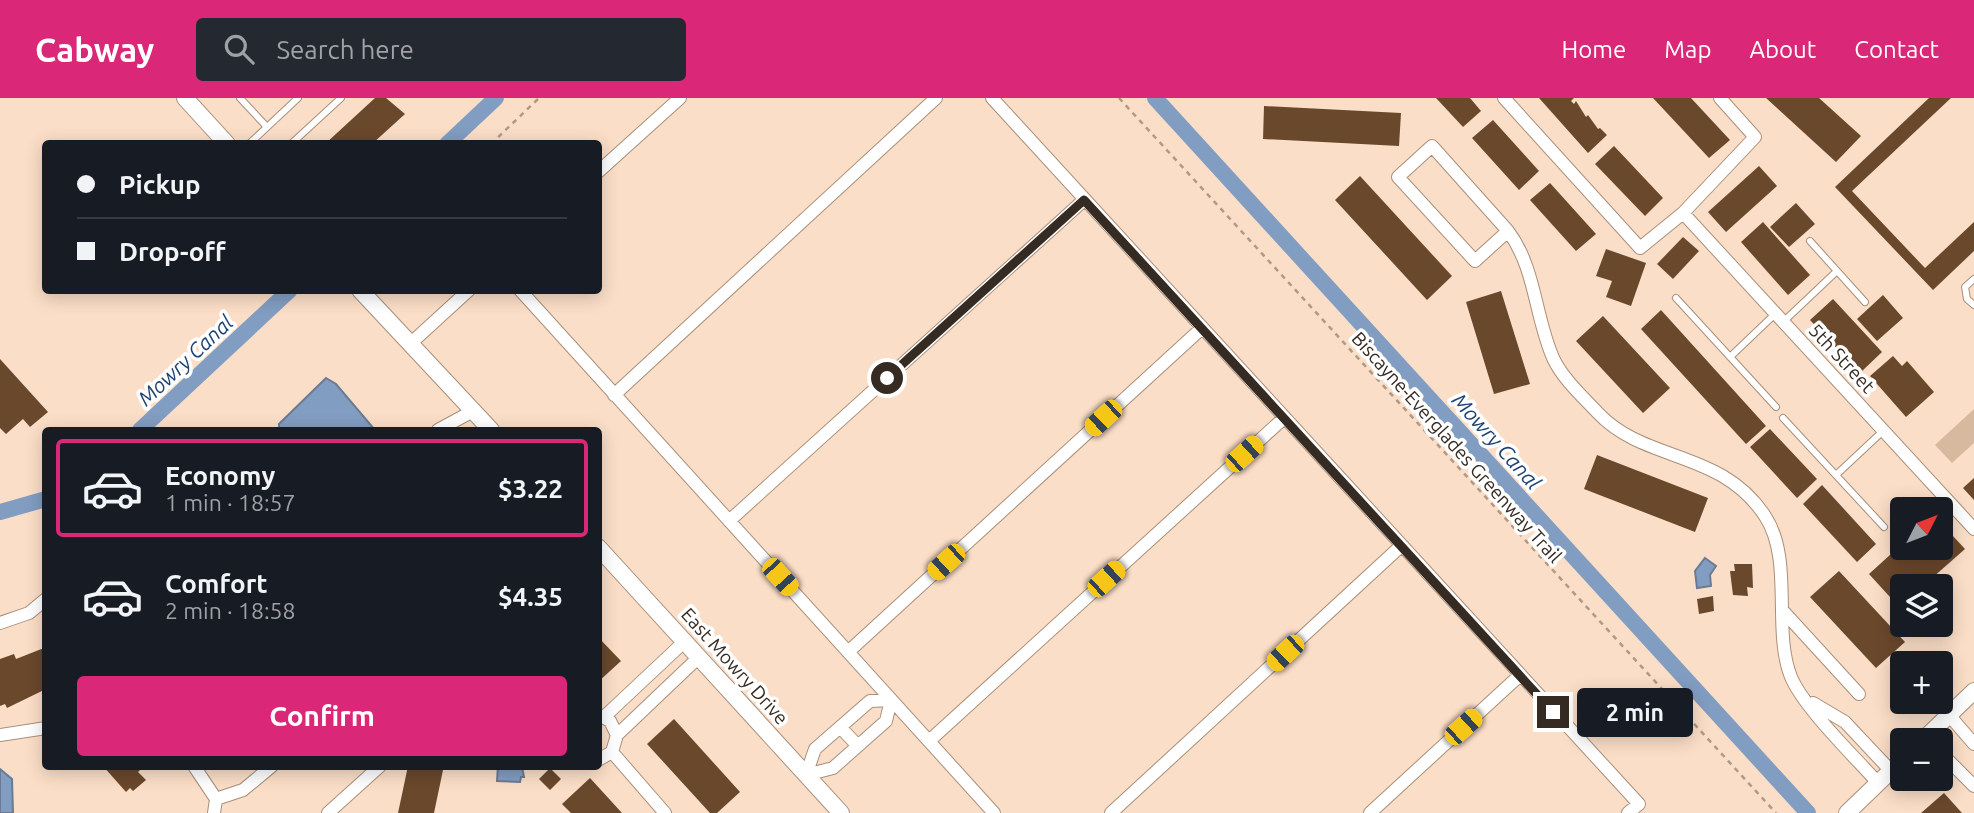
<!DOCTYPE html>
<html lang="en">
<head>
<meta charset="utf-8">
<style>
	:root { --surface:#171b24; --page:#242831; --text:#f1f3f6; --muted:#9ea1a6; --line:#363941; --accent:#db2777 }
	body { margin:0; font-family:Ubuntu,sans-serif; background:var(--page); color:var(--text); height:100vh; display:flex; flex-direction:column; font-size:26px; white-space:nowrap }
	* { box-sizing:border-box; margin:0 }
	p { font-size:23px; color:var(--muted) }
	.icon { flex:none; width:38px; height:38px; fill:none; stroke:currentColor; stroke-width:2; stroke-linecap:round; stroke-linejoin:round }
	.map { position:relative; flex:1; overflow:hidden }
	.panel { position:absolute; left:42px; top:329px; width:560px; height:343px; display:flex; flex-direction:column; background:var(--surface); border-radius:7px; box-shadow:0 4px 18px #0003 }
	.panel>* { flex:none }
	.guide { position:absolute; left:42px; top:42px; width:560px; height:154px; border-radius:7px; box-shadow:0 4px 18px #0003; display:grid; align-content:center; height:154px; padding:0 35px; background:var(--surface) }
	.needle { width:46px; rotate:48deg }
	.fabs { position:absolute; left:1890px; top:399px; display:grid; gap:14px }
	.fabs a { display:grid; place-items:center; width:63px; height:63px; border-radius:7px; background:var(--surface); box-shadow:0 4px 18px #0003; font-size:35px }
	.end { position:absolute; width:32px; height:32px; margin:-16px; border:9px solid #362b22; background:#fff; box-shadow:0 0 0 4px #fff }
	.from { border-radius:50% }
	.bubble { position:absolute; height:49px; border-radius:7px; background:var(--surface); box-shadow:0 4px 18px #0003; font-size:23px; font-weight:700; line-height:49px; text-align:center }
	.car { position:absolute; width:21px; height:42px; margin:-21px -10px; border-radius:9px; box-shadow:0 0 5px 2px #0007; background:linear-gradient(#f5c518 24%,#345 0 40%,#f5c518 0 76%,#345 0 86%,#f5c518 0) }
	.guide b { display:flex; align-items:center; gap:24px; height:66px; font-size:26px }
	.guide b+b { border-top:2px solid var(--line) }
	.guide i { width:18px; height:18px; background:var(--text) }
	ul { padding:12px 0 0; list-style:none }
	li { display:flex; align-items:center; gap:21px; height:98px; margin:0 14px 10px; padding:0 21px; border:4px solid transparent; border-radius:7px }
	li div { flex:1 }
	li b { display:block; font-size:26px }
	li em { font-style:normal; font-weight:700 }
	li.on { border-color:var(--accent) }
	li>.icon { width:63px; height:63px; stroke-width:1.5 }
	.action { display:flex; gap:14px; margin-top:auto; padding:14px 35px }
	.action a { flex:1; height:80px; border-radius:7px; background:var(--accent); color:#fff; font-size:28px; font-weight:700; line-height:80px; text-align:center }
	header { display:flex; align-items:center; gap:42px; box-sizing:border-box; height:98px; padding:0 35px; background:var(--accent); color:#fff }
	header strong { font-size:33px }
	nav { display:flex; gap:38px; margin-inline-start:auto; font-size:24px }
	.search { width:490px; height:63px; background:var(--page); display:flex; align-items:center; gap:18px; box-sizing:border-box; padding:0 24px; border-radius:7px; color:var(--muted); font-size:26px }
	.map>svg:first-child { display:block }
	.green { fill:#d7b9a0 }
	.water { fill:#829dc2; stroke:#6b7b92; stroke-width:2 }
	.lines { fill:none; stroke-linecap:round; stroke-linejoin:round }
	.canal { stroke:#829dc2; stroke-width:16 }
	.building { fill:#6a482c }
	.service-casing { stroke:#a98f7a; stroke-width:8 }
	.minor-casing { stroke:#a98f7a; stroke-width:14 }
	.tertiary-casing { stroke:#a98f7a; stroke-width:18 }
	.path { stroke:#af9987; stroke-width:2.5; stroke-dasharray:5 5; stroke-linecap:butt }
	.service { stroke:#fff; stroke-width:6 }
	.minor { stroke:#fff; stroke-width:12 }
	.tertiary { stroke:#fff; stroke-width:16 }
	.route { stroke:#362b22; stroke-width:9 }
	.labels { text-anchor:middle; dominant-baseline:central; stroke-width:7; stroke-linejoin:round; paint-order:stroke }
	.street-label { font-size:19px; fill:#362b22; stroke:#fff }
	.water-label { font-size:21px; font-style:italic; fill:#1e4272; stroke:#fff }
</style>
</head>
<body>
<header>
<strong>Cabway</strong>
<div class="search"><svg class="icon" aria-label="search" viewBox="0 0 24 24"><circle cx="10" cy="10" r="6"/><path d="M15 15l6 6"/></svg>Search here</div>
<nav><a>Home</a><a>Map</a><a>About</a><a>Contact</a></nav>
</header>
<div class="map">
<svg width="1974" height="715" viewBox="0 0 1974 715">
	<rect width="100%" height="100%" fill="#fbdec7"/>
	<path class="green" d="M1974,311V345L1952,365L1935,347Z"/>
	<path class="water" d="M326,280L336,286L375,332H279V326Z
		M1705,460L1716,468L1710,477L1711,488L1697,490L1695,473Z
		M498,668L522,669L524,679H521L520,684L497,683Z
		M0,671L12,681L13,715H0Z"/>
	<g class="lines">
		<path class="canal" d="M1155,0L1808,715
			M447,46L496,0
			M140,332L290,192
			M0,414L46,401"/>
	</g>
	<path class="building" d="M375,0H386L405,16L372,46H325Z
		M1436,0H1470L1481,13L1463,29Z
		M1539,0H1574L1571,3L1574,6L1576,3L1586,19L1588,17L1598,31L1600,30L1607,37L1588,55Z
		M1653,0H1691L1730,42L1709,60Z
		M1766,0H1819L1861,38L1836,64Z
		M1929,0H1951L1852,93L1925,170L1974,124V153L1933,192L1835,89Z
		M1264,8L1401,15L1399,48L1263,41Z
		M1493,22L1539,73L1519,92L1472,40Z
		M1614,48L1663,100L1645,118L1595,66Z
		M1759,68L1777,88L1726,134L1708,114Z
		M1360,78L1452,178L1427,202L1335,102Z
		M1550,85L1596,136L1576,153L1530,102Z
		M1796,105L1815,126L1789,149L1770,129Z
		M1763,124L1810,177L1788,197L1741,144Z
		M1683,139L1699,153L1673,181L1657,166Z
		M1606,151L1646,165L1631,208L1606,199L1612,183L1596,178Z
		M1501,193L1530,286L1494,296L1466,204Z
		M1883,197L1903,220L1877,243L1857,221Z
		M1833,201L1882,254L1860,275L1810,222Z
		M1661,212L1766,328L1746,346L1641,231Z
		M1603,218L1670,290L1643,315L1576,243Z
		M1893,258L1902,268L1907,263L1934,294L1906,319L1870,278Z
		M0,261L48,314L30,329L23,321L6,336L0,330Z
		M1770,331L1817,381L1797,400L1750,349Z
		M1597,357L1708,400L1695,434L1584,391Z
		M1974,380V402L1963,390Z
		M1822,387L1876,446L1857,464L1803,406Z
		M1941,425L1965,451L1923,488H1902L1900,510L1869,476L1902,446V450H1941Z
		M1734,466H1752L1753,490L1747,489L1748,498L1733,497L1730,473H1735Z
		M1839,473L1905,544L1876,570L1810,499Z
		M1713,498L1714,513L1699,516L1697,501Z
		M598,539L621,563L598,584Z
		M46,544V591L7,610L5,606L0,608V561L14,556L16,561L44,550L43,546Z
		M674,621L740,694L717,715H710L647,646Z
		M103,668H144L138,674L146,682L133,693L130,690L126,694Z
		M408,668L443,672L434,715H398Z
		M550,670L561,681L550,692L539,681Z
		M590,680L622,715H571L562,706Z
		M1944,695L1962,715H1921Z"/>
	<g class="lines">
		<defs>
			<path id="service" d="M240,0L267,29
				M249,46L298,0
				M291,46L341,0
				M1810,143L1865,204
				M1974,181L1965,189L1967,201L1974,207
				M1676,200L1776,309
				M1783,224L1837,173
				M1730,259L1775,216
				M1783,320L1884,429
				M1836,377L1883,333"/>
			<path id="minor" d="M992,0L1639,706L1628,715
				M1504,0L1640,150L1683,115L1755,39L1720,0
				M598,74L680,0
				M1683,115L1974,431
				M1508,133L1475,163L1398,79L1432,48L1508,133C1536,170 1535,221 1554,262C1564,282 1583,299 1598,315C1645,365 1721,351 1765,418C1794,462 1772,532 1791,579C1804,610 1855,659 1878,685
				M520,192L994,715
				M410,246L469,192
				M614,297L936,0
				M438,332L473,313
				M729,423L1084,102
				M1784,514L1859,596
				M0,525L29,515L46,501
				M848,554L1202,230
				M891,602L886,623L833,670L806,677L815,651L870,603Z
				M1813,605L1845,624L1891,673
				M1949,617L1974,646
				M604,619L685,543
				M840,629L858,648
				M0,637L46,630
				M617,637L699,559
				M929,643L1284,320
				M612,654L665,715
				M1941,655L1974,688
				M598,662L612,654L617,637L610,623L599,617
				M194,668L216,701L214,715
				M216,701L243,692L272,668
				M328,715L380,668
				M1111,715L1401,448
				M1370,715L1519,578"/>
			<path id="tertiary" d="M185,0L227,46
				M360,192L491,332
				M598,449L841,715
				M1923,642L1974,593
				M1847,715L1902,662"/>
		</defs>
		<use href="#service" class="service-casing"/>
		<use href="#minor" class="minor-casing"/>
		<use href="#tertiary" class="tertiary-casing"/>
		<path class="path" d="M1119,0L1776,715
			M491,46L539,0"/>
		<use href="#service" class="service"/>
		<use href="#minor" class="minor"/>
		<use href="#tertiary" class="tertiary"/>
	</g>
	<g class="lines">
		<path class="route" d="M887,280L1084,102L1553,614"/>
	</g>
	<g class="labels">
		<g class="street-label">
			<text transform="translate(1842 260) rotate(47)">5th Street</text>
			<text transform="translate(1457 349) rotate(48)">Biscayne-Everglades Greenway Trail</text>
			<text transform="translate(735 568) rotate(48)">East Mowry Drive</text>
		</g>
		<g class="water-label">
			<text transform="translate(185 262) rotate(-43)">Mowry Canal</text>
			<text transform="translate(1497 343) rotate(48)">Mowry Canal</text>
		</g>
	</g>
</svg>
<div class="fabs">
<a><svg class="needle" viewBox="-14 -14 28 28"><path d="M0-13l5 13h-10z" fill="#e53935"/><path d="M0 13l5-13h-10z" fill="#9ea1a6"/></svg></a>
<a><svg class="icon" aria-label="layers" viewBox="0 0 24 24"><path d="M12 4l9 5-9 5-9-5zM3 14l9 5 9-5"/></svg></a>
<a>+</a>
<a>−</a>
</div>
<i class="end from" style="left:887px;top:280px"></i>
<i class="end" style="left:1553px;top:614px"></i>
<div class="bubble" style="left:1577px;top:590px;width:116px">2 min</div>
<i class="car" style="left:1103px;top:320px;rotate:227deg"></i>
<i class="car" style="left:1244px;top:356px;rotate:48deg"></i>
<i class="car" style="left:946px;top:464px;rotate:228deg"></i>
<i class="car" style="left:780px;top:479px;rotate:138deg"></i>
<i class="car" style="left:1106px;top:481px;rotate:48deg"></i>
<i class="car" style="left:1285px;top:555px;rotate:227deg"></i>
<i class="car" style="left:1463px;top:629px;rotate:48deg"></i>
<div class="guide">
<b><i class="from"></i>Pickup</b>
<b><i></i>Drop-off</b>
</div>
<section class="panel">
<ul>
<li class="on"><svg class="icon" aria-label="car" viewBox="0 0 24 24"><path d="M5 17H2v-5l4-1 3-4h7l3 4 3 1v5h-3M9 17h6M6 11h13"/><circle cx="7" cy="17" r="2"/><circle cx="17" cy="17" r="2"/></svg><div><b>Economy</b><p>1 min · 18:57</p></div><em>$3.22</em></li>
<li><svg class="icon" aria-label="car" viewBox="0 0 24 24"><path d="M5 17H2v-5l4-1 3-4h7l3 4 3 1v5h-3M9 17h6M6 11h13"/><circle cx="7" cy="17" r="2"/><circle cx="17" cy="17" r="2"/></svg><div><b>Comfort</b><p>2 min · 18:58</p></div><em>$4.35</em></li>
</ul>
<div class="action"><a>Confirm</a></div>
</section>
</div>
</body>
</html>
